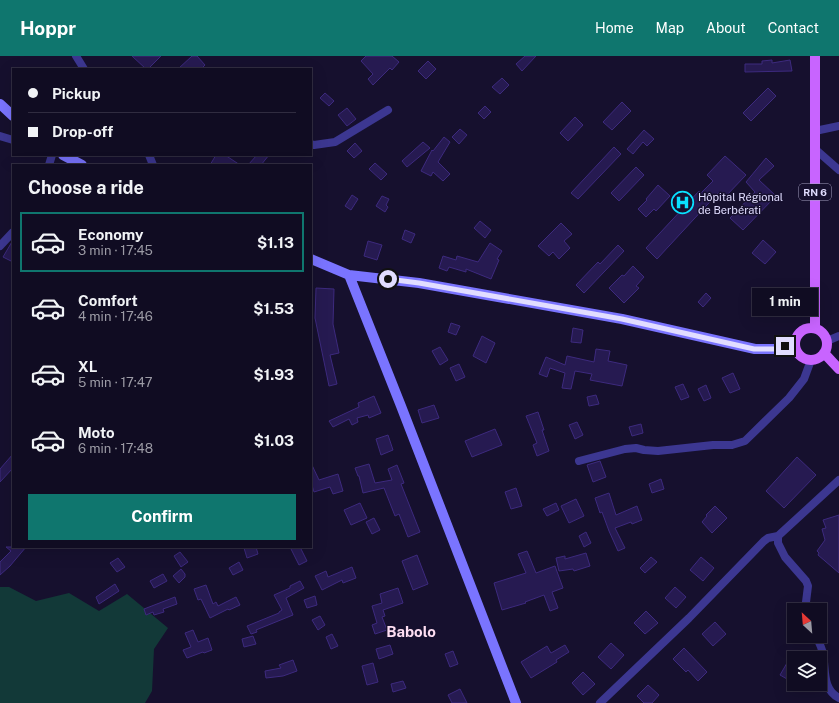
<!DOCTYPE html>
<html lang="en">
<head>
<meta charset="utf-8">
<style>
	:root { --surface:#100c22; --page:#1e1a2f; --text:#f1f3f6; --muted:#9c9ba5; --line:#302c40; --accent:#0f766e }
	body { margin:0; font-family:"Public Sans",sans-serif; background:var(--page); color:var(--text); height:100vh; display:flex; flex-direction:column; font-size:15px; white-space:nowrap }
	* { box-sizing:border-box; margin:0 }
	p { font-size:13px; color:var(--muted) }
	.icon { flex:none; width:22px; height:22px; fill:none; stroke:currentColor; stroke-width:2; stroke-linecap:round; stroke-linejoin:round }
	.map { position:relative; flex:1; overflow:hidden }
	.panel { position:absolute; left:12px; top:108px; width:300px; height:384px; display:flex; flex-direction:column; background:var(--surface); border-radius:0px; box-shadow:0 4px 16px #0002,0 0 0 1px var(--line) }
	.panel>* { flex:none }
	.guide { position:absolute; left:12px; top:12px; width:300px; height:88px; border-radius:0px; box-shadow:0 4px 16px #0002,0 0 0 1px var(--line); display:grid; align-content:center; height:88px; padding:0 16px; background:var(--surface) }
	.needle { width:26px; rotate:334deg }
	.fabs { position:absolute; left:787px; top:547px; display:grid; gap:8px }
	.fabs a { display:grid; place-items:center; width:40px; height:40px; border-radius:0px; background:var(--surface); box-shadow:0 4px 16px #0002,0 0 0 1px var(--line); font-size:20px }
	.end { position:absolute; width:18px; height:18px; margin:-9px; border:5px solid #e1ddff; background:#111; box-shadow:0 0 0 2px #111 }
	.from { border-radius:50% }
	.bubble { position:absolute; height:28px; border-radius:0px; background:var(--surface); box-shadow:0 4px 16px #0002,0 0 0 1px var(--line); font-size:13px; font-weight:700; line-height:28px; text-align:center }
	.guide b { display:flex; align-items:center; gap:14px; height:38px; font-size:15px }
	.guide b+b { border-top:1px solid var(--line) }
	.guide i { width:10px; height:10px; background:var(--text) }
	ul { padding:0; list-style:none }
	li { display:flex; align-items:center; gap:12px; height:60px; margin:0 8px 6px; padding:0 8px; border:2px solid transparent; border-radius:0px }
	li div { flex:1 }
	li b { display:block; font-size:15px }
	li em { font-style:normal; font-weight:700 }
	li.current { border-color:var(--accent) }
	li>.icon { width:36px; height:36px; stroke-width:1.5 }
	h2 { padding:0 16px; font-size:18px; line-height:48px }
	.button { display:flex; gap:8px; margin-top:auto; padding:8px 16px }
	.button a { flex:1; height:46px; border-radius:0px; background:var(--accent); color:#fff; font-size:16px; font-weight:700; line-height:46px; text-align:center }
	header { display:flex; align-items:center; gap:24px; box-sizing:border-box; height:56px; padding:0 20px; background:var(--accent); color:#fff }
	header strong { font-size:19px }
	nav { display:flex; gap:22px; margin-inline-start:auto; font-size:14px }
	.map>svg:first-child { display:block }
	.green { fill:#123938 }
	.building { fill:#261a51; stroke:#3d2a7e }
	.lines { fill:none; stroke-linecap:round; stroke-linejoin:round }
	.street { stroke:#3c3791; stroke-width:8 }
	.secondary { stroke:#7a74ff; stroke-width:10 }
	.primary { stroke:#c864ff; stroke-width:10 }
	.route { stroke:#e1ddff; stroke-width:5 }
	.labels { text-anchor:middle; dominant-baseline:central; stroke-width:3; stroke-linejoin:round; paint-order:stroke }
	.shield { fill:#16102e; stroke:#a4a0c0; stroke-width:1 }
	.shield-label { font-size:10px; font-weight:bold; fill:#e1ddff }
	.poi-label { font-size:11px; fill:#e1ddff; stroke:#16102e; text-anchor:start }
	.district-label { font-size:15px; font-weight:bold; fill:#ffdff3; stroke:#16102e }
</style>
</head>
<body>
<header>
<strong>Hoppr</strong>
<nav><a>Home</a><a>Map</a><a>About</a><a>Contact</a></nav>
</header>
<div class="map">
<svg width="839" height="647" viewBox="0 0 839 647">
	<rect width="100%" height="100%" fill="#16102e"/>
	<path class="green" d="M0,531H9L36,545L69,537L99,555L127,538L168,572L154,593L152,635L145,647H0Z"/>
	<path class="building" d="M132,0H161L148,13H146Z
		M192,0H197L205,9L201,13H178Z
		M366,0H392L399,6L392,14L390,12L373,29L368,23L373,18L361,5Z
		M525,0H536L522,15L516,8Z
		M772,4V7L790,4L792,15L745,16V8H762V5Z
		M428,5L436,13L426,23L418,15Z
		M502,22L509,29L500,38L492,31Z
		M768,32L776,40L751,65L743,57Z
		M325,37L334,45L329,50L320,42Z
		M622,46L631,55L612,74L603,66Z
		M485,50L491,56L484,63L478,57Z
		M347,52L356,63L347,70L338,59Z
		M575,61L583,69L568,85L560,77Z
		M460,73L467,79L459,88L452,81Z
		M644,74L654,83L647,90L643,86L633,98L627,93Z
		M444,81L450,86L438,106L450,118L443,125L433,116L431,120L421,115L432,94L433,95Z
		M423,86L430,92L407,111L402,105Z
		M355,87L362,95L354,102L347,95Z
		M614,91L621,98L578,143L571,137Z
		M216,99H225L240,109H210Z
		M257,99H269L261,109H248Z
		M725,100L746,119L725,141L719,136L657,203L646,192L699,135L701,137L713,125L707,119Z
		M766,102L774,110L759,124L776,140L743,174L730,162L755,136L746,126Z
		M375,107L387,118L381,124L369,113Z
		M636,111L644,119L619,145L611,137Z
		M658,129L670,140L656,155L654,153L646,161L638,153L647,144L646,143Z
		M352,139L358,143L351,154L345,150Z
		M382,140L389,143L386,149L388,151L385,156L376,150Z
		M480,165L491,174L485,182L474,172Z
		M561,167L572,178L564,185L570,192L559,203L553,196L549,200L538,190Z
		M405,174L415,178L411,187L402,183Z
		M13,184V206L3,201Z
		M763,184L776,196L765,208L752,197Z
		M368,185L382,189L377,204L364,200Z
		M490,187L502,195L497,203L499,204L491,223L466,213V216L449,211L447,215L439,212L443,200L456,204L457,200L478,206Z
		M618,189L624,195L584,237L576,229L598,206L600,208Z
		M633,210L644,221L636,230L639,232L624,247L609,232L622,219L624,220Z
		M316,232L334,233L333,268L339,297L330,299L337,328L329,330L315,262Z
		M706,237L711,242L703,251L698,246Z
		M451,267L460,270L456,279L448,276Z
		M573,272L583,274L581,287L571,286Z
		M482,280L495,287L486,307L473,300Z
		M440,291L448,304L440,309L432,295Z
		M596,293L610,295L608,305L627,309L622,330L590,324L592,318L575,315L571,333L562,332L565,317L550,312L547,321L539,318L546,301L565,309L567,300L594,306Z
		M459,308L465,321L456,325L450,312Z
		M733,317L740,333L730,337L722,322Z
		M683,328L689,341L681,344L675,331Z
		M706,329L711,342L704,345L698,333Z
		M596,339L599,348L589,350L587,341Z
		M374,340L381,357L369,362L368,359L357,362L358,366L352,369L349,363L333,371L329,365L359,351L358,347Z
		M434,349L439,362L422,367L418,354Z
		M538,356L544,374H542L549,395L537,400L533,389L537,387L526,360Z
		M577,366L583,379L575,383L569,369Z
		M641,368L643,377L632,380L629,371Z
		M495,373L502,389L472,401L465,385Z
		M388,379L393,394L381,399L376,383Z
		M13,398V412L0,426V413Z
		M797,401L816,419L784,452L766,435Z
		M600,405L606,421L593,426L587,409Z
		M311,407L319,424L338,418L343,435L333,438L330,431L314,436L311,426Z
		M369,408L375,427L392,424L388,413L397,409L404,427L401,428L420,476L408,481L399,458L395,460L384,432L363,437L359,420H358L355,412Z
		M661,423L664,433L652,437L649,428Z
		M516,432L522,450L511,453L505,436Z
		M609,437L616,459L637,450L642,464L632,468L631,466L615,472L625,492L618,495L609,475L602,456L600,457L595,442Z
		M576,443L584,460L569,467L561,450Z
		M360,447L367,462L351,469L344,454Z
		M556,447L559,454L547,460L543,453Z
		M715,450L727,462L712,477L702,466L707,460L706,459Z
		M839,459V517L818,499L819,497L817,495L825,484L822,473L826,472L823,464Z
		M374,462L380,474L372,478L366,466Z
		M586,476L591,487L584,491L579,480Z
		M6,491H26L10,510L0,519V506L11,495Z
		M248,491H256L258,498L247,502L244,492Z
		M290,491H300L307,505L299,509Z
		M527,495L536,517L555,510L563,532L552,536L558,552L550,555L544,539L525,546L526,547L502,554L494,527L526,517L518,498Z
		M180,496L188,506L181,511L174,500Z
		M586,497L590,510L574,515L573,513L559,515L556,502L565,500V503Z
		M417,499L428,528L413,534L402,505Z
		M651,501L657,506L645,517L640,512Z
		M701,501L714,512L703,525L690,514Z
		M118,502L125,511L117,516L110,507Z
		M239,506L243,514L233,519L229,512Z
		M352,511L356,522L343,527L342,524L322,534L315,520L326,515L328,521Z
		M181,513L185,518V521L179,527L173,520Z
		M163,518L167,525L154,532L150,525Z
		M300,525L304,532L286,542L293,559L256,574L257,576L251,578L247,570L279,557V556L282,554L274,539L290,532V530Z
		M115,528L119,535L99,548L96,541Z
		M206,529L213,548L216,546L218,550L236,541L240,549L229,554L228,553L210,562L201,543L198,544L194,533Z
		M675,531L686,541L676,552L665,542Z
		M398,532L403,547L383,554L385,560L382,561L387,574L375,578L372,569L377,567L372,550L382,547L380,538Z
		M315,540L317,549L307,552L304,544Z
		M175,541L177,548L163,553L164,556L154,559L153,556L146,559L144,553Z
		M646,555L658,567L645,578L634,567Z
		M320,560L325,569L318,574L312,564Z
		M715,566L726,578L713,590L702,578Z
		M193,574L198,586L208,582L212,594L204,597L203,596L187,602L183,594L191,591L185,577Z
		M332,578L338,590L331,593L326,581Z
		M253,580L256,588L244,591L242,583Z
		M611,587L624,599L611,613L598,601Z
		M390,589L393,598L379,603L376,593Z
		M565,589L569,596L556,604L557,606L531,622L521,606L547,590L551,597Z
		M684,592L707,616L698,625L688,614L686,616L673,603Z
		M453,595L458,608L450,611L445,598Z
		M293,604L297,615L283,620L266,622L265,615L281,612L279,609Z
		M373,607L378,626L367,629L362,610Z
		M787,607L794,611V627L780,619Z
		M583,616L595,628L583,639L572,627Z
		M403,625L406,632L393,636L391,628Z
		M648,629L659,639L652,647H644L637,640Z
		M460,633L467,647H452L448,639Z"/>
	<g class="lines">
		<path class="street" d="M76,0L84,13
			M815,75L839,70
			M0,80L13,84
			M311,88L314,89L335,86L388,54
			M815,93L839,114
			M149,99L153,109
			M49,109L52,99
			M0,190L13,176
			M827,285L839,280
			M579,405L625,393L636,392L644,394L658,395L713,389H732L745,385L789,342L804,323L811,304
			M778,480V487L785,501L806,525L808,530L805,554
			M816,580C819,586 822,592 823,598C826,614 822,633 839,642
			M600,647L689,562L764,485L768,482L778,480L839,424"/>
		<path class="secondary" d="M0,48L13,60
			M63,99L82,109
			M311,203L349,219L419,227L622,263L755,293H775L795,288
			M349,219L401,350L516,647"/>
		<path class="primary" d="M815,0V272
			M795 288a16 16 0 1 1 32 0a16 16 0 1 1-32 0Z
			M824,297L839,313"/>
	</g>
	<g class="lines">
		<path class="route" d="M388,223L419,227L622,263L754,293H775L785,290"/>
	</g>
	<defs>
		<symbol id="hospital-ring" viewBox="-11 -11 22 22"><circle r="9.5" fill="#16102e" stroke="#09e1ff" stroke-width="1.5"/><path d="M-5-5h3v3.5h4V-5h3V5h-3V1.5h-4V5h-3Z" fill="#09e1ff"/></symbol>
	</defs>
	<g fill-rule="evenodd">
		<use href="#hospital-ring" x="670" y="134" width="25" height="25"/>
	</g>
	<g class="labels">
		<rect class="shield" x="799" y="128" width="32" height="16" rx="3"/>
		<g class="shield-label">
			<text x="815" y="136">RN 6</text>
		</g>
		<g class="poi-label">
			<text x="698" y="141">Hôpital Régional<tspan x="698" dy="13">de Berbérati</tspan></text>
		</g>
		<g class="district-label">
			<text x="411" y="575">Babolo</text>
		</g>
	</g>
</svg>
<div class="fabs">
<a><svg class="needle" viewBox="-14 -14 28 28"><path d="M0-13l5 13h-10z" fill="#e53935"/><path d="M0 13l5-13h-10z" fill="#9c9ba5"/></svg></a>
<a><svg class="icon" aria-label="layers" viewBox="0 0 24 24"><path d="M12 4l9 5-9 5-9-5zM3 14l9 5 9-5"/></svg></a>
</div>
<i class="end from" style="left:388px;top:223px"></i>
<i class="end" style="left:785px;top:290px"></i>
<div class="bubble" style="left:752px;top:232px;width:66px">1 min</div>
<div class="guide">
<b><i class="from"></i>Pickup</b>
<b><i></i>Drop-off</b>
</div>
<section class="panel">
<h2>Choose a ride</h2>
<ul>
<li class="current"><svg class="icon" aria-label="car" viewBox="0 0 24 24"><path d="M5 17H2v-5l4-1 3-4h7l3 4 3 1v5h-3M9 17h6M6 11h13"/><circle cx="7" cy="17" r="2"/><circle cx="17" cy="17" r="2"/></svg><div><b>Economy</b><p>3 min · 17:45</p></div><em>$1.13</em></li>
<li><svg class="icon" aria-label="car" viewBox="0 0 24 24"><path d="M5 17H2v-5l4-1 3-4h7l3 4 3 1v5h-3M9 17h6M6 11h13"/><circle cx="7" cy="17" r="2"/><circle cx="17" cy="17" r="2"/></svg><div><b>Comfort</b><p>4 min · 17:46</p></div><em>$1.53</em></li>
<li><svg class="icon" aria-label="car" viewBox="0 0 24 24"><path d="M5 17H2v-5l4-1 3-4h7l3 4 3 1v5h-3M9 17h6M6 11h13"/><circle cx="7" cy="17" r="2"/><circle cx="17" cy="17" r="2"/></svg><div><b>XL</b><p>5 min · 17:47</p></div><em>$1.93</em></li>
<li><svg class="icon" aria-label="car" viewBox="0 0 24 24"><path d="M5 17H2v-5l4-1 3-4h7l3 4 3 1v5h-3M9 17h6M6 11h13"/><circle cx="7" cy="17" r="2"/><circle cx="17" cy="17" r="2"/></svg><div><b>Moto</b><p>6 min · 17:48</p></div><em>$1.03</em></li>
</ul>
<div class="button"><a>Confirm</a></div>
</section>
</div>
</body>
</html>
